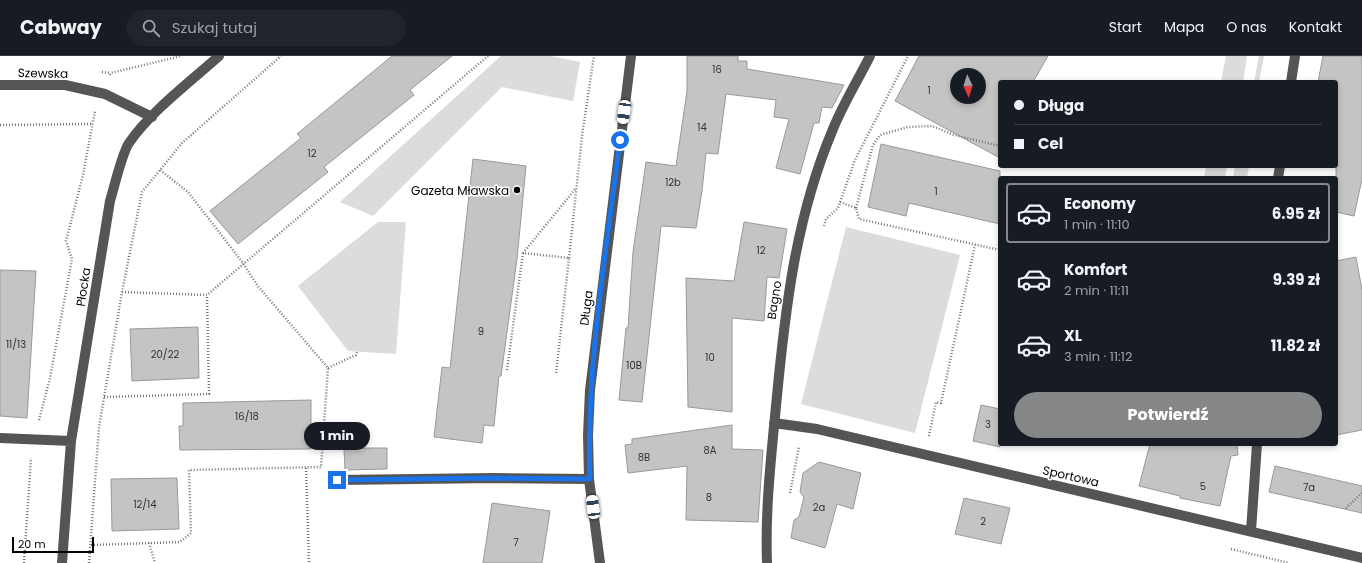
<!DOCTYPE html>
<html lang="pl">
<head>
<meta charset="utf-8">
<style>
	:root { --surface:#171b24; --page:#20242c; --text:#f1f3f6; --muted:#9ea1a6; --line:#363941; --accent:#858687 }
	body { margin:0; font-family:Poppins,sans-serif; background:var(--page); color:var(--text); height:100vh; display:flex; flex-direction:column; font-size:15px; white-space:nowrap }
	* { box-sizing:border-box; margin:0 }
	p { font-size:13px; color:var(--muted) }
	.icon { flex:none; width:22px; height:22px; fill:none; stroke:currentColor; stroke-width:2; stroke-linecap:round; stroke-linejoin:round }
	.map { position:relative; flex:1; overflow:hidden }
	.details { position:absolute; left:998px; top:120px; width:340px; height:270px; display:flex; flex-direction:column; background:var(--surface); border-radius:4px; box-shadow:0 2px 6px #0003 }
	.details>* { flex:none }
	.guide { position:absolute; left:998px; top:24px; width:340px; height:88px; border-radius:4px; box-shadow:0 2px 6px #0003; display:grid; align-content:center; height:88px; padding:0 16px; background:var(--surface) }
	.needle { width:26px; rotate:176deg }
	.tools { position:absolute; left:950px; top:12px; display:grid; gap:8px }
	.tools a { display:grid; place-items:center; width:36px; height:36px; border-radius:50%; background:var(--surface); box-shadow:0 2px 6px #0003; font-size:20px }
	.scale { position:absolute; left:12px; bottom:10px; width:82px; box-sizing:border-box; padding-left:4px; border:2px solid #000; border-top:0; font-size:11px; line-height:14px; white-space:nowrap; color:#000; -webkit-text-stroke:3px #fff; paint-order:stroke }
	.end { position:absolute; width:18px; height:18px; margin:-9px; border:5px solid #1a73e8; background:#fff; box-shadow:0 0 0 2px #fff }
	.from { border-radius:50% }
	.bubble { position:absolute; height:28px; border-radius:14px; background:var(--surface); box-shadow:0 2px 6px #0003; font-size:13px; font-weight:700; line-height:28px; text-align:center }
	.car { position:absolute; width:12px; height:24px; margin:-12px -6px; border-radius:5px; box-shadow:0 0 3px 1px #0007; background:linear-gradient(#fff 24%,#345 0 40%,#fff 0 76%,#345 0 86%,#fff 0) }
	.guide b { display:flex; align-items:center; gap:14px; height:38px; font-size:15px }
	.guide b+b { border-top:1px solid var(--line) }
	.guide i { width:10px; height:10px; background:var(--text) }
	ul { padding:7px 0 0; list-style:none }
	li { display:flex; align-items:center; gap:12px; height:60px; margin:0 8px 6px; padding:0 8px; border:2px solid transparent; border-radius:4px }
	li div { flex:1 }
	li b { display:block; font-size:15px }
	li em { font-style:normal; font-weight:700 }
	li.on { border-color:var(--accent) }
	li>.icon { width:36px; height:36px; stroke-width:1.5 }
	.cta { display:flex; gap:8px; margin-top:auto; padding:8px 16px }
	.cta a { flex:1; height:46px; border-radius:24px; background:var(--accent); color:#fff; font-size:16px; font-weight:700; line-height:46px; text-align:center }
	header { display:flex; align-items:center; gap:24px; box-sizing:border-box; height:56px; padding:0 20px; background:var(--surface); border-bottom:1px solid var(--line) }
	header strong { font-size:19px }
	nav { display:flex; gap:22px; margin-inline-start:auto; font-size:14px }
	.search { width:280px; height:36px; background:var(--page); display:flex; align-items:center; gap:10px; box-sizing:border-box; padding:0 14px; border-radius:22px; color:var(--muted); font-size:15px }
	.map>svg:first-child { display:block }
	.green { fill:#dcdcdc }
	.building { fill:#c4c4c4; stroke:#999; fill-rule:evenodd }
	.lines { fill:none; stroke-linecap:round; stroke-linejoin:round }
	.path { stroke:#777; stroke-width:2.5; stroke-dasharray:1 2; stroke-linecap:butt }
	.minor { stroke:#555; stroke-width:10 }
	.route { stroke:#1a73e8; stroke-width:5 }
	.poi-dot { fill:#000; stroke:#fff; stroke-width:1.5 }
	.labels { text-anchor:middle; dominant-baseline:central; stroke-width:3; stroke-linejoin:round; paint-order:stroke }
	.number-label { font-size:10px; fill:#313131 }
	.street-label { font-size:12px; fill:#000; stroke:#fff }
	.poi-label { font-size:12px; fill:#000; stroke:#fff; text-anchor:end }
</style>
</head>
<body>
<header>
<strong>Cabway</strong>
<div class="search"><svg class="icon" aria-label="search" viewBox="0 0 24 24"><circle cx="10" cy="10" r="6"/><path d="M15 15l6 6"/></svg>Szukaj tutaj</div>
<nav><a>Start</a><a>Mapa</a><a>O nas</a><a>Kontakt</a></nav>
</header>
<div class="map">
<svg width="1362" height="507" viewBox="0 0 1362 507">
	<rect width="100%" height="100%" fill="#fff"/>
	<path class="green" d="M501,0H551L580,6L573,45L502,31L373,160L340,146Z
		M1226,0H1247L1243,26H1221Z
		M1259,0H1264L1259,26H1254Z
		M1206,110H1227L1225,122H1204Z
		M1235,110H1249L1247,122L1233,121Z
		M378,166H406L396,298L348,295L298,230Z
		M846,171L960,199L915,377L801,348Z"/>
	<path class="building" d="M392,0H452L410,34L414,39L324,111L328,116L238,188L210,155L301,82L297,78Z
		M687,0H738V5H747V13L844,29L832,52L822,51L819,67H814L800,118L776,112L789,63L774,61L776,44L726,38L718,98L706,97L702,135L696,172L661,170L642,346L619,344L626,272H628L633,196L646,106L676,110L687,35Z
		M919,0H1048L1033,26H1000V102L895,45ZM957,19H979V41H957Z
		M1323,0H1362V123L1354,160L1336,156V26H1318Z
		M881,88L1000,115V168L909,147L906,160L868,151Z
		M473,103L526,110L517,203L501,320H499L494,370L484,369L482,387L434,381L442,311L450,312Z
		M744,166L787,173L779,222L767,221L764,265L732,262V356L688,351L686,222L734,225Z
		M1356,201L1362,234V374L1336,379V205Z
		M0,214L36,215L27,362L0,360Z
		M198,271L199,322L132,325L130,273Z
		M311,344V393L180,394L179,370H183V347Z
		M981,349L1000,353V391L973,385Z
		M732,369V393L763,394L758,466L686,464L687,410L628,417L625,389L632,388V383Z
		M1150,388H1237L1238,399L1231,400L1220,450L1180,442V440L1139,430Z
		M366,392H387V413L345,414L344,393Z
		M819,406L861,417L853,453L837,448L825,492L791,482L794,464L799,461L804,441L800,436L803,417Z
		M1275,410L1362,430V457L1269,436Z
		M177,422L179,473L112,475L111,423Z
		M964,442L1010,452L1001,488L955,478Z
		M492,447L550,455L542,507H483Z"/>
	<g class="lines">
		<path class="path" d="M102,16L111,17
			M110,19L111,17L181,0
			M0,69L93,68
			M840,146L856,152L859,163L1000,194
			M856,152L873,89L880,79L908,71L932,70L954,79L1000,90
			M824,170L826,163L838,152L855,104L908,0
			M523,197L576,132
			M569,202L582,80L594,0
			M122,236L207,239L488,0
			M328,312L356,299L357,296
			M507,314L523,197L569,202L556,318
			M104,341L209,338L207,239
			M39,364L50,322L72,203L66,185L83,119L95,55
			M929,380L936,346L941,347L975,189
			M306,412L309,507
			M790,437L799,391
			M1346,452L1362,437
			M149,487L155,507
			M91,489L180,486L191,477L189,414L321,411L328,312L257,229L243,207L188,136L160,114
			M1231,493L1289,507
			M24,507L31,402
			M89,507L99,371L122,236L142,136L182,87L281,0"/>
		<path class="minor" d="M1291,26L1295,0
			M0,29H65L105,38L152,61
			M1278,122L1280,110
			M774,367L817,373L1362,502
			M0,382L71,385
			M337,424L494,422L589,423
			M1251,475L1257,388
			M62,507L71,385L110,145C114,132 122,97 129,87C150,56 191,25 219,0
			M600,507L589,423L588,379L590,334L631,0
			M767,507C765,455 771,402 776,350C785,254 795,163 833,73C843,48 858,24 870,0"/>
	</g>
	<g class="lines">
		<path class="route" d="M337,424L494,422L590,423C586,310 606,197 620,84"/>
	</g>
	<circle class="poi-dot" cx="517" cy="134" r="4"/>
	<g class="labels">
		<g class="number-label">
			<text x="717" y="13">16</text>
			<text x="929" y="34">1</text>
			<text x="702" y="71">14</text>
			<text x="312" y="97">12</text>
			<text x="673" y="126">12b</text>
			<text x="936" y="135">1</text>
			<text x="761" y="194">12</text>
			<text x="481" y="275">9</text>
			<text x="16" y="288">11/13</text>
			<text x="165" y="298">20/22</text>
			<text x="710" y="301">10</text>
			<text x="634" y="309">10B</text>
			<text x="247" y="360">16/18</text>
			<text x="988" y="368">3</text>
			<text x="710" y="394">8A</text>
			<text x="644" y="401">8B</text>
			<text x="1203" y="430">5</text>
			<text x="1309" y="431">7a</text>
			<text x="709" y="441">8</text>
			<text x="145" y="448">12/14</text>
			<text x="819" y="451">2a</text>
			<text x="983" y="465">2</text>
			<text x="516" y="486">7</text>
		</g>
		<g class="street-label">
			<text transform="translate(43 17) rotate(1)">Szewska</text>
			<text transform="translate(83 231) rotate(-81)">Płocka</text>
			<text transform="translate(774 244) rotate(-81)">Bagno</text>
			<text transform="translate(586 252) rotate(-83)">Długa</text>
			<text transform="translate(1071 420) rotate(13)">Sportowa</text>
		</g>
		<g class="poi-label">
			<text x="509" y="134">Gazeta Mławska</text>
		</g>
	</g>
</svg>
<div class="tools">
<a><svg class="needle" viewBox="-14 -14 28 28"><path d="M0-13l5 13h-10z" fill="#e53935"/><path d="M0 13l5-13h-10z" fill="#9ea1a6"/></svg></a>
</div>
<div class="scale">20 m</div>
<i class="end from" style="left:620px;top:84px"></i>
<i class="end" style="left:337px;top:424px"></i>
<div class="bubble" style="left:304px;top:366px;width:66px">1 min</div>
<i class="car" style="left:624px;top:56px;rotate:188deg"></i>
<i class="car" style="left:593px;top:451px;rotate:353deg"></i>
<div class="guide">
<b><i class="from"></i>Długa</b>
<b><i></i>Cel</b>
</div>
<section class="details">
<ul>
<li class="on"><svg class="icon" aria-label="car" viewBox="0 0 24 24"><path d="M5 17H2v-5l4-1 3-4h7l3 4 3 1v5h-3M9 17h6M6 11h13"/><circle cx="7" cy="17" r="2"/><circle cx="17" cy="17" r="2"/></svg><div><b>Economy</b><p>1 min · 11:10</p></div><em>6.95 zł</em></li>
<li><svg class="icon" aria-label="car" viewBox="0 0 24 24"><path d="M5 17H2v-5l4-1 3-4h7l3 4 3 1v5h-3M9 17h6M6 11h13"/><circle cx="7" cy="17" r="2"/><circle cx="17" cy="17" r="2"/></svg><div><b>Komfort</b><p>2 min · 11:11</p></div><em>9.39 zł</em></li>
<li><svg class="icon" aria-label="car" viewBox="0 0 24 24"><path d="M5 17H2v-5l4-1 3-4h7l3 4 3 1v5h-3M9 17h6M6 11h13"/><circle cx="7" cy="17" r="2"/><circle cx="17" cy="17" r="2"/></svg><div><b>XL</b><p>3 min · 11:12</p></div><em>11.82 zł</em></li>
</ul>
<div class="cta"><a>Potwierdź</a></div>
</section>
</div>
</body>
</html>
